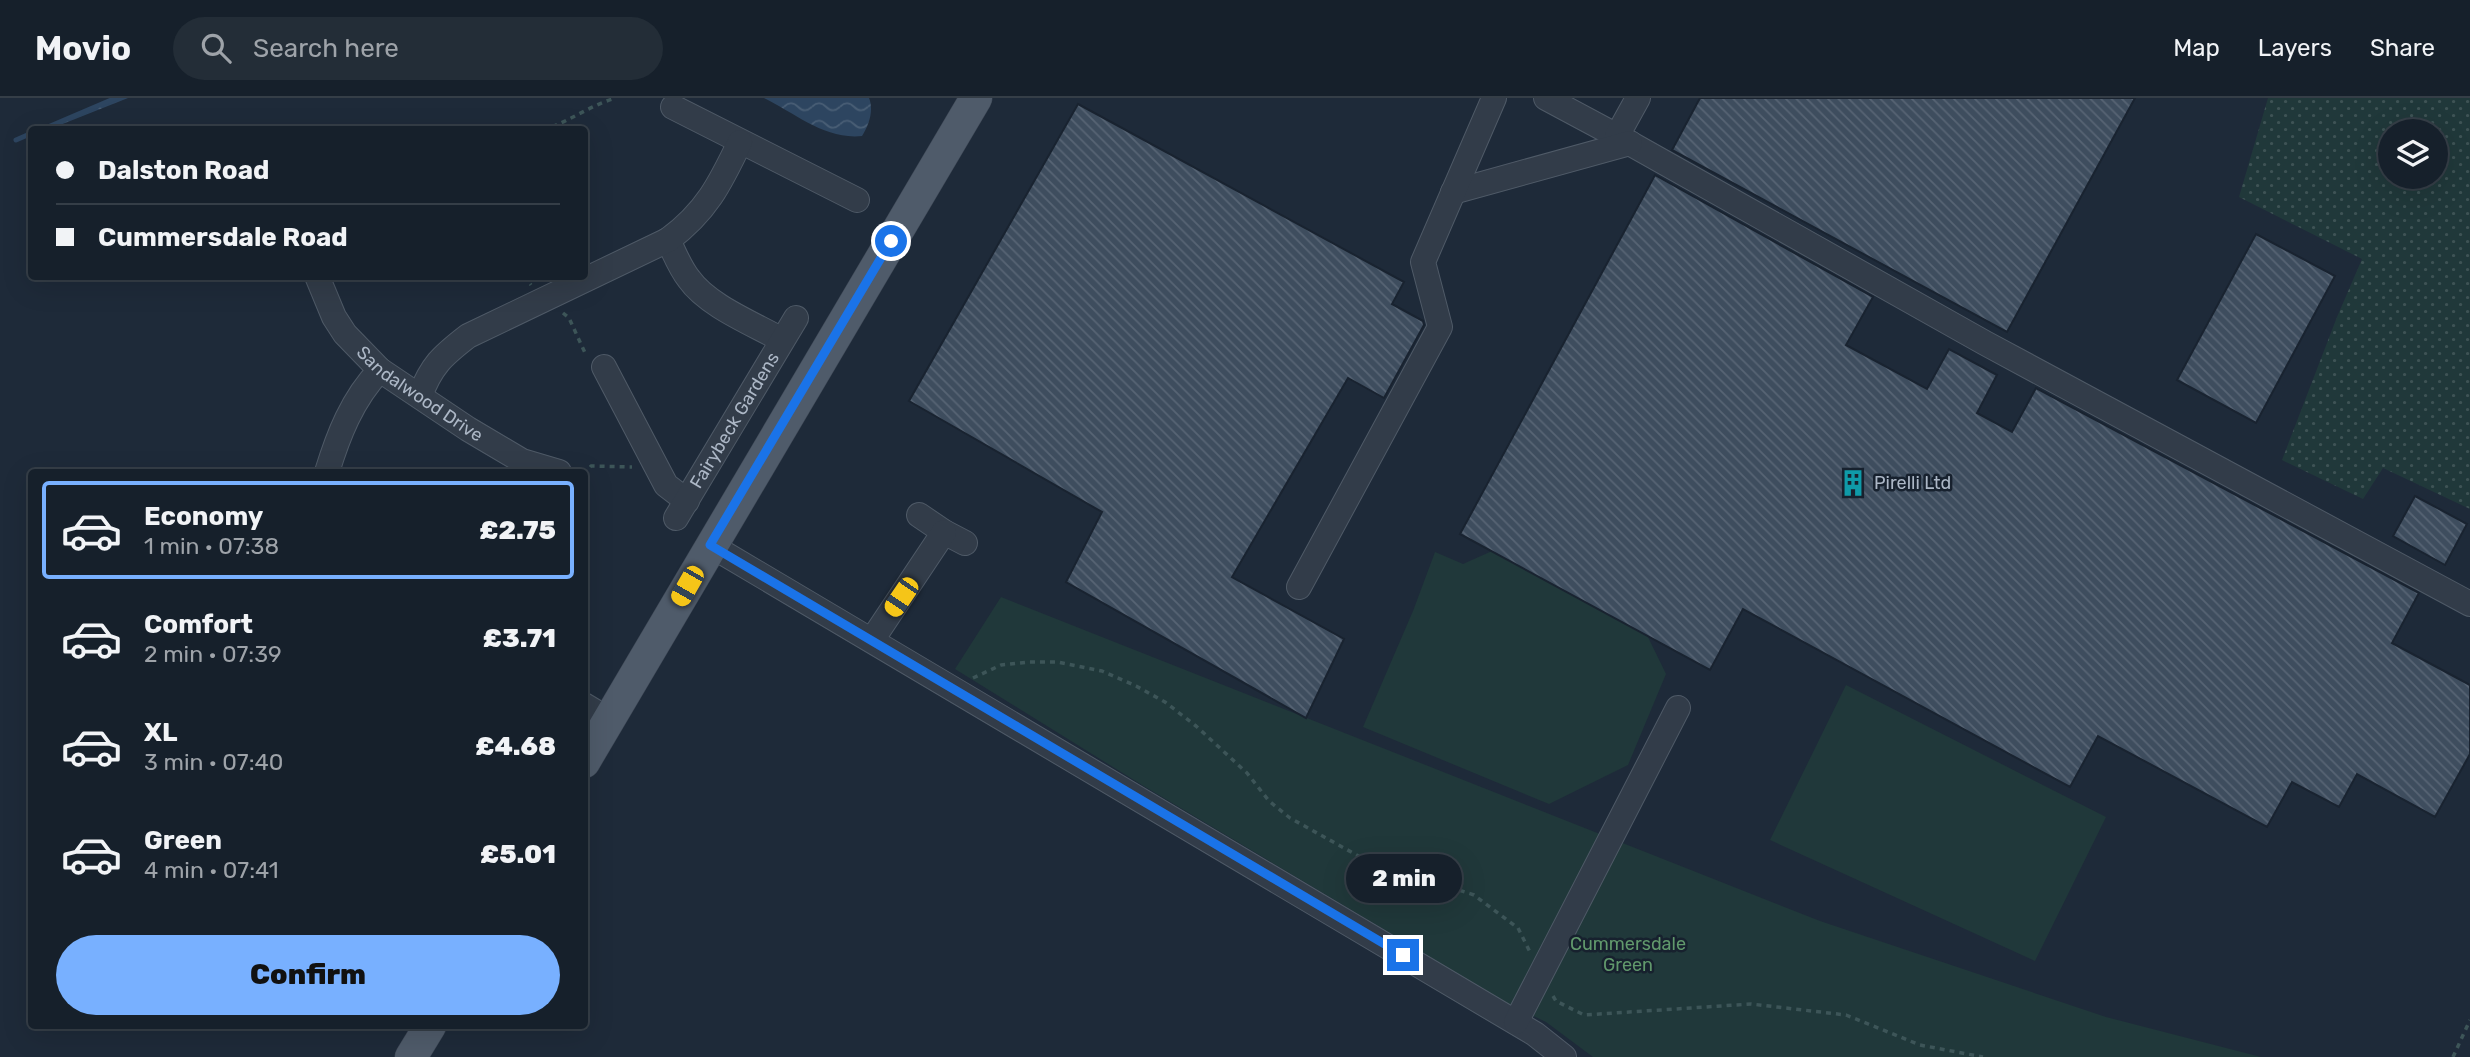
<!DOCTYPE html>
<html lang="en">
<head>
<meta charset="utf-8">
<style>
	:root { --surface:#16202b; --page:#232d37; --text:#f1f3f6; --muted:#9ea3a9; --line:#353e47; --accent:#78b0ff }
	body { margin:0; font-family:Rubik,sans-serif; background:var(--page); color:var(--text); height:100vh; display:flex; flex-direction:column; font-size:26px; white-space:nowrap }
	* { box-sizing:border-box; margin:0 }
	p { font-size:23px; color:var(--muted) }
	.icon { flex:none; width:38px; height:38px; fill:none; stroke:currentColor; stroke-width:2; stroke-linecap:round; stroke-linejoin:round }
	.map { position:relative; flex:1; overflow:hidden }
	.sheet { position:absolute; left:28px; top:371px; width:560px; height:560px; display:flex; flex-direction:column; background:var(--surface); border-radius:7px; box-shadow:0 7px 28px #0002,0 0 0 2px var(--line) }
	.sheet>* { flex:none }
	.banner { position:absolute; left:28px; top:28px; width:560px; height:154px; border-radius:7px; box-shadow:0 7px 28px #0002,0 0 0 2px var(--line); display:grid; align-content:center; height:154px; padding:0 28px; background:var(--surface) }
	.buttons { position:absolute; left:2378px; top:21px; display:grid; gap:14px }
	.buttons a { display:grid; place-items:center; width:70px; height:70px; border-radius:50%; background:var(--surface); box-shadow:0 7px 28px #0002,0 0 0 2px var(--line); font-size:35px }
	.end { position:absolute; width:32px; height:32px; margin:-16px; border:9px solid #1a73e8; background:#fff; box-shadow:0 0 0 4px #fff }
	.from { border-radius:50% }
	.bubble { position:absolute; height:49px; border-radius:24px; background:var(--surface); box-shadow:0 7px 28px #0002,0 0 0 2px var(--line); font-size:23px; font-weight:800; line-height:49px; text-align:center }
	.car { position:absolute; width:21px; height:42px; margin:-21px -10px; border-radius:9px; box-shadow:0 0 5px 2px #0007; background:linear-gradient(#f5c518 24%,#345 0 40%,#f5c518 0 76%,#345 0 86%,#f5c518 0) }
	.banner b { display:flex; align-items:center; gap:24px; height:66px; font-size:26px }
	.banner b+b { border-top:2px solid var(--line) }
	.banner i { width:18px; height:18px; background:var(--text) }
	ul { padding:12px 0 0; list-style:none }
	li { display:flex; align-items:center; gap:21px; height:98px; margin:0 14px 10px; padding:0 14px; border:4px solid transparent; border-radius:7px }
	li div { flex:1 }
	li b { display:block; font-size:26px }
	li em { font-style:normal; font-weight:800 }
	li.current { border-color:var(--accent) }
	li>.icon { width:63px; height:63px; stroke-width:1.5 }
	.button { display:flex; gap:14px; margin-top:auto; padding:14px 28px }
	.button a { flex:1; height:80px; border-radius:42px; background:var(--accent); color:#111; font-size:28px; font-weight:800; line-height:80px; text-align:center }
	header { display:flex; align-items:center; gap:42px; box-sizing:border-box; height:98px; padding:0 35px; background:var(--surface); border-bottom:2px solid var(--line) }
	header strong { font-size:33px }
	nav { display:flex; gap:38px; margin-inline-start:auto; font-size:24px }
	.search { width:490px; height:63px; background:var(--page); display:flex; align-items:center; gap:18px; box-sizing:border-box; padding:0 24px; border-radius:38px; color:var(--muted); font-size:26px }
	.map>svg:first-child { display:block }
	.grass { fill:url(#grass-dots); fill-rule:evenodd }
	.green { fill:#20383a }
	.water { fill:url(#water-waves) }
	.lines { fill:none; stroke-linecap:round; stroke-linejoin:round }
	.stream { stroke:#2d4560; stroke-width:5 }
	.building { fill:url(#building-back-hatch); stroke:#192330; stroke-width:2 }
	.minor-casing { stroke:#4f5a67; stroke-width:26 }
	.major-casing { stroke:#3b4553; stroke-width:33 }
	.path { stroke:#3d5558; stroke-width:3.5; stroke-dasharray:5 5; stroke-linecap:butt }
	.minor { stroke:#323c49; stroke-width:24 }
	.major { stroke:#4f5b6a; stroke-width:32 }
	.route { stroke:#1a73e8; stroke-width:9 }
	.labels { text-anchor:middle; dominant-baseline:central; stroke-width:5; stroke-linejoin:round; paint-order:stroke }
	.street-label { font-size:18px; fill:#acb7c6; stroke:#17212e }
	.poi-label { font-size:18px; fill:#acb7c6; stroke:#17212e; text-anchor:start }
	.park-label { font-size:18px; fill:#61996c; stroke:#17212e }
</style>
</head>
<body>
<header>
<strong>Movio</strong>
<div class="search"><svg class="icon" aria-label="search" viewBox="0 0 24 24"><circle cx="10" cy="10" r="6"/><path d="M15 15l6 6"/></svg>Search here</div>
<nav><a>Map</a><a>Layers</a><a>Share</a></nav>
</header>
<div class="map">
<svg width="2470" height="959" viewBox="0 0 2470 959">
	<defs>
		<pattern id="grass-dots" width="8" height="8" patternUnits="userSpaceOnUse" patternTransform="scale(1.75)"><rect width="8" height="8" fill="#20383a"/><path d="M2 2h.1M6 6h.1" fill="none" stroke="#3e5355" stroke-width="1.8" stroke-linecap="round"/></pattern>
		<pattern id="water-waves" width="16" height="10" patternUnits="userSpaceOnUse" patternTransform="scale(1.75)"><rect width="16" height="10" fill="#2d4560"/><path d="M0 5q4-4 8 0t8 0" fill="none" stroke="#495e75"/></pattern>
		<pattern id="building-back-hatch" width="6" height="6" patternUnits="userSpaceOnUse" patternTransform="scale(1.75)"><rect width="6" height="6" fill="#3e4d5e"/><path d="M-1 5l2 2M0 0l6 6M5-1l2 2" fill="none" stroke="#576474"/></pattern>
	</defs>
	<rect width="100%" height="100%" fill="#1e2a39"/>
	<path class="grass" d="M2268,0H2470V411L2383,370L2363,401L2282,362L2337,219L2362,161L2239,99ZM2390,33H2436V79H2390Z"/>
	<path class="green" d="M1492,453L1647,537L1666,576L1628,667L1549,706L1363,629L1413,513L1435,454L1463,466Z
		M1001,499L1820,823L2106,919L2261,959H1593L1546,924L1509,906L1142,687L955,571Z
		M1846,587L2106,719L2035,863L1770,742Z"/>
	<path class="water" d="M116,0H128L50,31H41Z
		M764,0H869C874,12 869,27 862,38C825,42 795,15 764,0Z"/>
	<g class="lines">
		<path class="stream" d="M41,32L116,0
			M16,42L32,35"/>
	</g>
	<path class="building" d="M1700,0H2135L2007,234L1672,52Z
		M1078,6L1404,184L1392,206L1423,223L1424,227L1384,300L1348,280L1232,479L1344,541L1306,620L1066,484L1102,414L909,303Z
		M1655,77L1873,199L1846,247L1927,291L1949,251L1997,277L1977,315L2012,334L2036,290L2419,495L2392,545L2470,587V656L2435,719L2357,676L2339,709L2292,684L2267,729L2098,638L2070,689L1743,511L1710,572L1460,436Z
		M2256,136L2335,178L2256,325L2177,282Z
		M2415,398L2467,426L2445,467L2393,438Z"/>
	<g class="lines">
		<defs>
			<g id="minor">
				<path d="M1546,0L1617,38L1985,245L2470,506"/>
				<path d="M673,9L857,102"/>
				<path d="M1617,38L1638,0"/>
				<path d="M1453,94L1630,45"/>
				<path d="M668,142C674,154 680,170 689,181C708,208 754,226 782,242"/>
				<path id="s1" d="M317,178L334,219L345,236L380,272L468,331L522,363L559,374"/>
				<path d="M604,269L666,387L687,403"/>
				<path d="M420,298C431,268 442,258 468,238L668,142C706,114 720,86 740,44"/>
				<path d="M327,374C338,338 352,301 380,272"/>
				<path d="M919,417L944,434L965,445"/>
				<path id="s2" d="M676,420L796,220"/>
				<path d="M710,447L1535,936L1564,959"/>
				<path d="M1299,489L1440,229L1423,164L1494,0"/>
				<path d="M872,542L944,434"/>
				<path d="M584,607L609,622"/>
				<path d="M1516,924L1678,610"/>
			</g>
			<path id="major" d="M584,664L976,0
				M411,959L430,928"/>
		</defs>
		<use href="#minor" class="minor-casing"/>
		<use href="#major" class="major-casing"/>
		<path class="path" d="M543,32C569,24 590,7 616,0
			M524,178L531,187
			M563,215L569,220L586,257
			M584,377L591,368L632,369
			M973,580L1001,567L1029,564H1057L1102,573L1136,588L1165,604L1196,628L1247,675L1269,703L1290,720L1371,765L1404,774L1474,797L1518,830L1530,854
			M1553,898L1556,903L1584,917L1751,906L1846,917L1920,947L1983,959
			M2453,959L2470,922"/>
		<use href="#minor" class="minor"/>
		<use href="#major" class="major"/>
	</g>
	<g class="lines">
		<path class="route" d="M891,143L710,447L1403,857"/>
	</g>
	<defs>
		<symbol id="building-bare" viewBox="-9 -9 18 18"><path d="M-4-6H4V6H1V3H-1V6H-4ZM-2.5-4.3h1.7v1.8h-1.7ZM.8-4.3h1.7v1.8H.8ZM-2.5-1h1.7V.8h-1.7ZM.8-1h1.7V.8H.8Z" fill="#0f9aa8" stroke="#17212e" stroke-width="2.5" paint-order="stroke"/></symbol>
	</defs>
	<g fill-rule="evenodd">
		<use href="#building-bare" x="1834" y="366" width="38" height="38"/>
	</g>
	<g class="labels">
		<g class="street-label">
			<text stroke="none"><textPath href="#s1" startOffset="161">Sandalwood Drive</textPath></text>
			<text stroke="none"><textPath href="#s2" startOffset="114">Fairybeck Gardens</textPath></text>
		</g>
		<g class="poi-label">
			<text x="1874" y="385">Pirelli Ltd</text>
		</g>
		<g class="park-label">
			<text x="1628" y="846">Cummersdale<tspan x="1628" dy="21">Green</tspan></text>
		</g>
	</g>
</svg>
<div class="buttons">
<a><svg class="icon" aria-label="layers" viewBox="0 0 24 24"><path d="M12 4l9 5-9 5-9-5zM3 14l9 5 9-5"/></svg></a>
</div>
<i class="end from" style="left:891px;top:143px"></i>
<i class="end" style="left:1403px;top:857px"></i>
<div class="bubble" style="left:1346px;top:756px;width:116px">2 min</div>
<i class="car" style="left:687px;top:488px;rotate:210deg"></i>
<i class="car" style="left:901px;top:499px;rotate:214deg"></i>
<div class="banner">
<b><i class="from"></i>Dalston Road</b>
<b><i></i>Cummersdale Road</b>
</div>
<section class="sheet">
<ul>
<li class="current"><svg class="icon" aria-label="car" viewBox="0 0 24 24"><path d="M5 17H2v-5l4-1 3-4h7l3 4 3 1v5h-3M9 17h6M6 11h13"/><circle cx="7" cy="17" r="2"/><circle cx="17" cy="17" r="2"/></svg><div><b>Economy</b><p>1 min · 07:38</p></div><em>£2.75</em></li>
<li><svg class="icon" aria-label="car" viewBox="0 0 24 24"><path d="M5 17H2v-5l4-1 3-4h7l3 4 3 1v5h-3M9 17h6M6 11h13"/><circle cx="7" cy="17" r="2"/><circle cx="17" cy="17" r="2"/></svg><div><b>Comfort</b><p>2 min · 07:39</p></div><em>£3.71</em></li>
<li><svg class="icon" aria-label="car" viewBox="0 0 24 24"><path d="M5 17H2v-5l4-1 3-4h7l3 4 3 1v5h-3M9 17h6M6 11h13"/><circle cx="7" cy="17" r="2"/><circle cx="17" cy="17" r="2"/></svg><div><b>XL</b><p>3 min · 07:40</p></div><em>£4.68</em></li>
<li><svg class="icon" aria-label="car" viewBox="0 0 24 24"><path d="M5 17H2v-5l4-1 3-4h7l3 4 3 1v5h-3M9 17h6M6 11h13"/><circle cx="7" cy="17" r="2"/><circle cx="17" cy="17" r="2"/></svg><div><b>Green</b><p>4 min · 07:41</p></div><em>£5.01</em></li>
</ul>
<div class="button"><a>Confirm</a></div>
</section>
</div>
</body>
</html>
